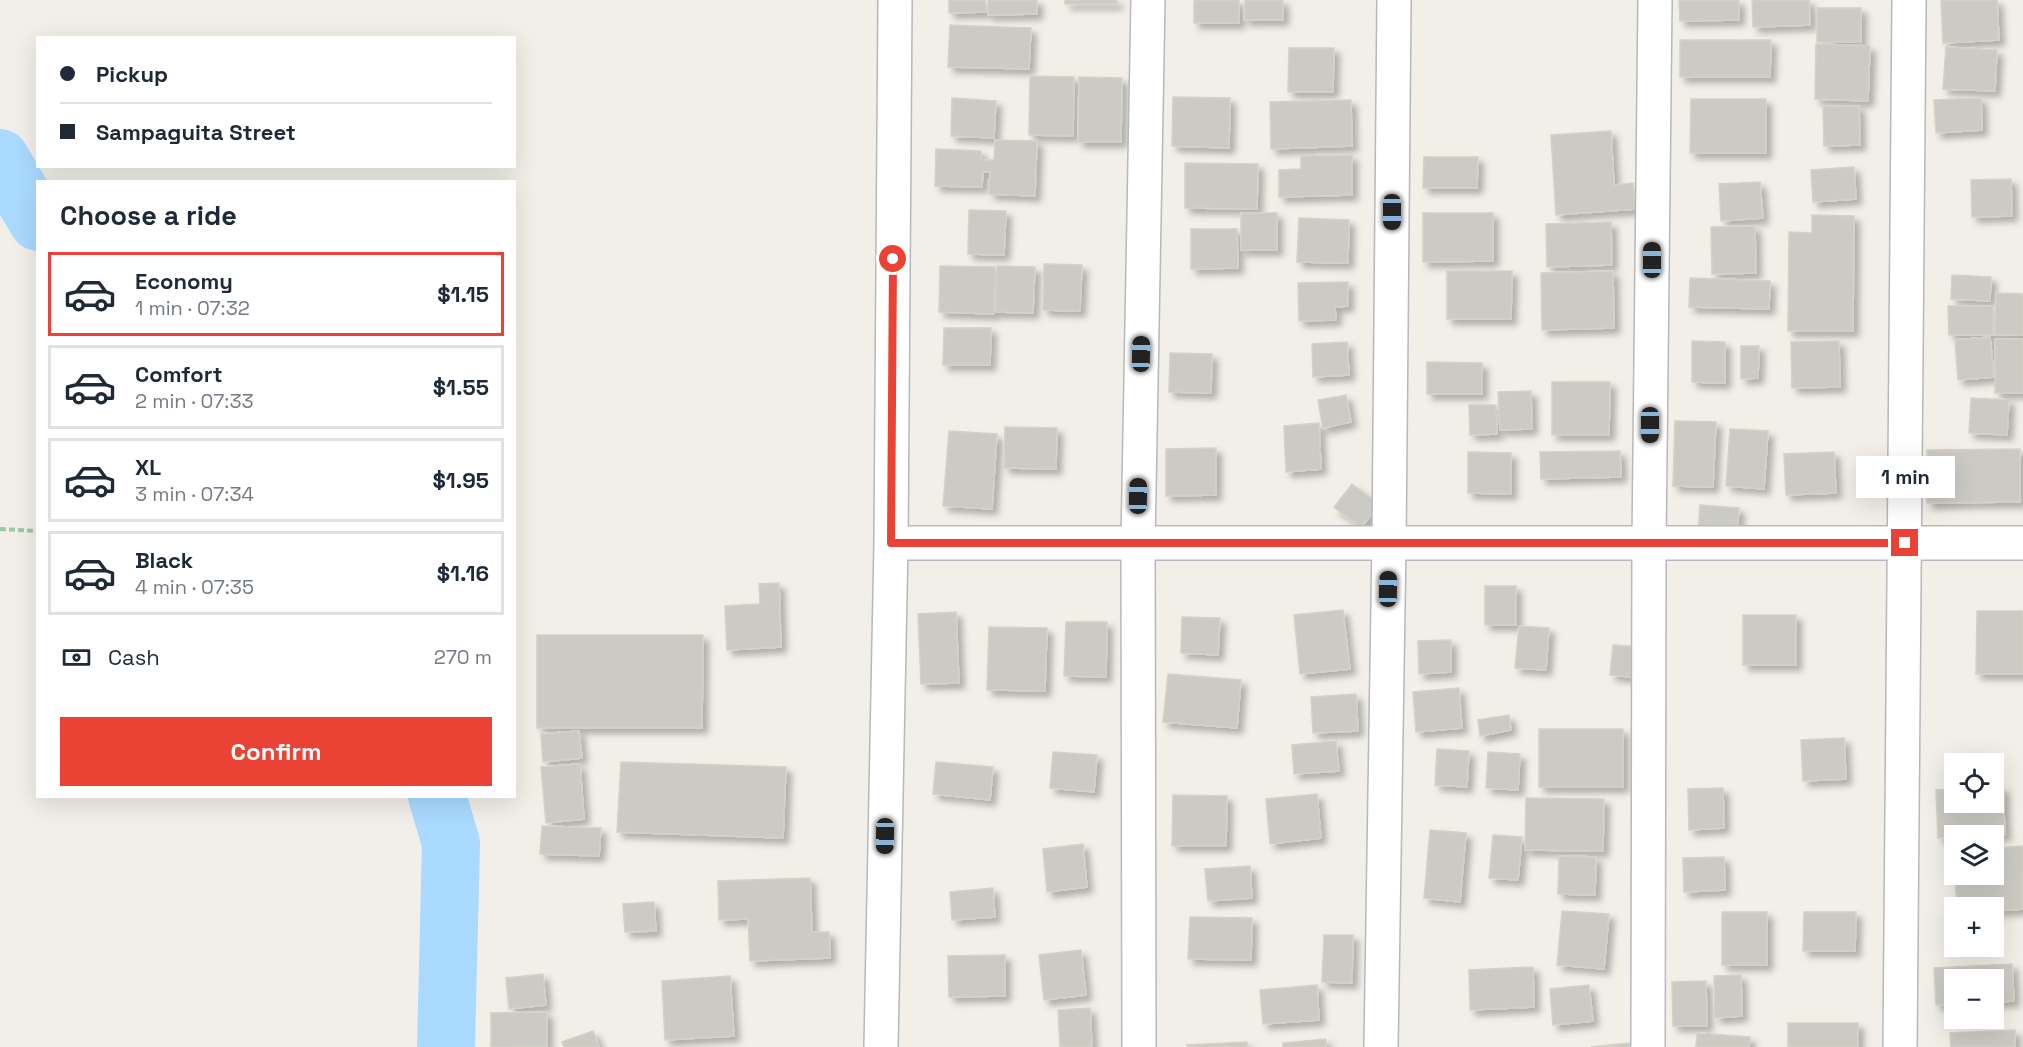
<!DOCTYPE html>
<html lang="en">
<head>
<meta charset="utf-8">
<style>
	:root { --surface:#fff; --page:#f2f2f3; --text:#1f2937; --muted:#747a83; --line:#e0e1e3; --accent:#ea4335 }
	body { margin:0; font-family:"Space Grotesk",sans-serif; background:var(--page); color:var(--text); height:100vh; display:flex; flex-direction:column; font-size:22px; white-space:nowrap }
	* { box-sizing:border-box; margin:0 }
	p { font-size:20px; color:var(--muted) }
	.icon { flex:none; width:33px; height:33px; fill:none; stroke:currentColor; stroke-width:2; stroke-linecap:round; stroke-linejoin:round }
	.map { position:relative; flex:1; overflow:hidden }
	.sheet { position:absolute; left:36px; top:180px; width:480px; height:618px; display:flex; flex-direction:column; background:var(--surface); border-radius:0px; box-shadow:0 6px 24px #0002 }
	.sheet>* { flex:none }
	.banner { position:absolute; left:36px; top:36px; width:480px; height:132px; border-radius:0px; box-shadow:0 6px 24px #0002; display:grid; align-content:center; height:132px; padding:0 24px; background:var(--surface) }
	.tools { position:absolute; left:1944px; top:753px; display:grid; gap:12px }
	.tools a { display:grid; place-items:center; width:60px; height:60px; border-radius:0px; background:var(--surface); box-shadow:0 6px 24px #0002; font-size:30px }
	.end { position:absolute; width:27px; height:27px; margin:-14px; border:8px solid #ea4335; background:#fff; box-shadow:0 0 0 3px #fff }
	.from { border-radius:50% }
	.bubble { position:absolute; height:42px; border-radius:0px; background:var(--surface); box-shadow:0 6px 24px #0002; font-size:20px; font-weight:700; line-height:42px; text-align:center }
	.car { position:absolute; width:18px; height:36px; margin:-18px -9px; border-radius:8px; box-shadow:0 0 4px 2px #0007; background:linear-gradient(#222 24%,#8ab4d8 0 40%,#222 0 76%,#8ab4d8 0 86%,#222 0) }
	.banner b { display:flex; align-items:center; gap:21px; height:57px; font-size:22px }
	.banner b+b { border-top:2px solid var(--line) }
	.banner i { width:15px; height:15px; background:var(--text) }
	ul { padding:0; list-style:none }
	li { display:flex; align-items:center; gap:18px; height:84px; margin:0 12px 9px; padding:0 12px; border:3px solid var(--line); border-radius:0px }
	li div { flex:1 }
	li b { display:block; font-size:22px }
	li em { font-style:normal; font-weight:700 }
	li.selected { border-color:var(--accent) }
	li>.icon { width:54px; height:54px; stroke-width:1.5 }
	h2 { padding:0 24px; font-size:27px; line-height:72px }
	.pay { display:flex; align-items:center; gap:15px; height:66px; padding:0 24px; font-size:22px }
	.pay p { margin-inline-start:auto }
	.action { display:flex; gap:12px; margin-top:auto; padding:12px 24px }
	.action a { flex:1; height:69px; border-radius:0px; background:var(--accent); color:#fff; font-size:24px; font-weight:700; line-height:69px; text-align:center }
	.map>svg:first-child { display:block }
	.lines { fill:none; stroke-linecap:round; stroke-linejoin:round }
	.river { stroke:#aadaff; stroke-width:58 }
	.building { fill:#cccac5; stroke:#d6d1c6; stroke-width:1.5; filter:url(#shadow) }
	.minor-casing { stroke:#b5b8bc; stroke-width:36 }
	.path { stroke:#9cc7a9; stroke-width:4; stroke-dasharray:6 3; stroke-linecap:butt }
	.minor { stroke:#fff; stroke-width:33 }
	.route { stroke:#ea4335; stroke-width:8 }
</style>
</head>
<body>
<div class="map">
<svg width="2023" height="1047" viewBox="0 0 2023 1047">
	<defs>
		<filter id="shadow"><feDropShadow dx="5.5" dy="5.5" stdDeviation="3" flood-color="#0004"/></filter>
	</defs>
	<rect width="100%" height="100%" fill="#f1efe8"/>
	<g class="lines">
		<path class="river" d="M0,158L38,222
			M437,796L451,843L446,1047"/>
	</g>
	<path class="building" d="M949,0H985L986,12L949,13Z
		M988,0H1037V14L988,15Z
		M1065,0H1117V4H1065Z
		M1194,0H1239V23H1194Z
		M1245,0H1283V20H1244Z
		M1679,0H1739V20L1680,21Z
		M1752,0H1809L1810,25L1753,27Z
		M1941,0H1997L1999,40L1943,43Z
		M1817,8H1861V42H1817Z
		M950,25L1031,28L1029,69L948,67Z
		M1680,40H1771L1770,77H1680Z
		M1816,44L1870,46L1868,101L1815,99Z
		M1946,47L1997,50L1995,91L1943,89Z
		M1289,48H1334L1333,92H1288Z
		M1030,76L1074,77L1073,136L1029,135Z
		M1079,77L1122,78L1121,142H1078Z
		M1173,97L1230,98L1229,148L1172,146Z
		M952,98L996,101L994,138L951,136Z
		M1981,98L1982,130L1936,133L1934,100Z
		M1691,99H1766V153H1690Z
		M1351,100L1352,146L1271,149L1270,102Z
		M1823,106H1859L1860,145L1824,146Z
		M1611,131L1614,185L1633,183L1635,209L1556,215L1551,135Z
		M995,140L1037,141L1035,196L989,194L990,172H983L982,187L935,186L936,149L981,151V160H994Z
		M1352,155V195L1279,197V170L1301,169V156Z
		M1424,157H1478L1477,188H1423Z
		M1185,163L1258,164L1257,209L1185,208Z
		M1854,167L1856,199L1813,202L1811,170Z
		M2011,179L2012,216L1972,217L1971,180Z
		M1760,182L1763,218L1721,221L1719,184Z
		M969,210L1006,211L1004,255L968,254Z
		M1241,213H1277V250H1241Z
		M1423,213H1493V261L1423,262Z
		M1812,215L1854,216L1853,331H1788L1789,232L1812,233Z
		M1299,218L1349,220L1348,263L1297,262Z
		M1611,222L1612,265L1547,267L1546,224Z
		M1755,226L1756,273L1712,274L1711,227Z
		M1191,229H1237L1238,268L1191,269Z
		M1044,264L1082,265L1080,311L1043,310Z
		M940,266L995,267L994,314L939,312Z
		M997,266L1035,267L1033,313L996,312Z
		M1447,271H1512L1511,319H1447Z
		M1613,271L1614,328L1542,330L1541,273Z
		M1952,275L1991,277L1990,301L1951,299Z
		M1690,278L1770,281L1769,309L1689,307Z
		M1348,282V306L1335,307L1336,320L1299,321L1298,283Z
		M1996,293L2023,294V335H1995Z
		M1948,306H1993V335H1949Z
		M944,328H991L990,365H943Z
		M1990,337L1994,377L1958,380L1955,340Z
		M1995,339H2023V393H1995Z
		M1692,341L1725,342V383L1692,382Z
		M1839,341L1840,387L1792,388L1791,342Z
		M1347,342L1349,375L1313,377L1312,344Z
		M1741,346H1759L1758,378L1741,379Z
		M1170,353L1212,354L1211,393L1169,392Z
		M1427,362L1482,363V394H1427Z
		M1552,382H1610L1609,435H1552Z
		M1531,391L1532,429L1500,430L1498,392Z
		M1346,395L1351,422L1323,428L1318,400Z
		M1971,398L2009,400L2007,435L1969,433Z
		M1469,405H1496L1497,434L1470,435Z
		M1675,421L1716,422L1713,487L1673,486Z
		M1319,423L1321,469L1286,472L1284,426Z
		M1005,427L1057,428L1056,469L1004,468Z
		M1730,429L1768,431L1764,489L1726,486Z
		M949,431L997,434L992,509L943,506Z
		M1216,448V495L1166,496V449Z
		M2020,449V502L1927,503V450Z
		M1620,451L1621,477L1541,479L1540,452Z
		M1468,452L1511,453V494L1468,493Z
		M1834,452L1836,493L1786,495L1784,454Z
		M1352,484L1379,504L1361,528L1334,507Z
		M1700,505L1739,508L1737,534L1698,532Z
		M779,583L781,647L727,650L725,606L760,604L759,584Z
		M1485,586H1516V625H1485Z
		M1343,610L1350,669L1300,674L1294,615Z
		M1977,611H2023V674H1976Z
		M956,612L959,683L921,684L918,614Z
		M1743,615H1796V665H1743Z
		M1182,617L1220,618L1218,655L1181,653Z
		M1066,622H1107L1106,677L1064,676Z
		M1519,626L1549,628L1546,670L1515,668Z
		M989,627L1047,628L1045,691L987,690Z
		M537,635H703L702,728H537Z
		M1451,640V672L1419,674L1418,641Z
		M1613,645L1642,647L1640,678L1610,675Z
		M1168,674L1241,680L1237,728L1163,722Z
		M1459,688L1462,728L1416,732L1413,692Z
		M1356,694L1358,731L1313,733L1311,697Z
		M1509,715L1511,730L1480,736L1478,720Z
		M1539,729H1623V787H1539Z
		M579,731L582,758L543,762L541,734Z
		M1844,738L1846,779L1803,781L1801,740Z
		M1336,741L1339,771L1294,774L1292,745Z
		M1437,749L1469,751L1467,787L1435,785Z
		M1053,752L1097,755L1094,792L1050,788Z
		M1488,752L1520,754L1518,790L1486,788Z
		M621,762L786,767L783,838L617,832Z
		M936,762L993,767L990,800L933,794Z
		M580,764L584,819L546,823L541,767Z
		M1994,787H2003L2005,835L1938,838L1936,790L1954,789V802H1994Z
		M1723,788L1724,828L1689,830L1688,789Z
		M1317,794L1321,838L1270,844L1266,799Z
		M1173,795L1227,796L1226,846H1172Z
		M1526,798L1604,799L1603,851L1525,850Z
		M542,826L601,828L599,856L540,854Z
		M1430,830L1466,833L1460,902L1424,898Z
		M1493,835L1522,837L1518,880L1489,878Z
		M1083,844L1087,887L1047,892L1043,849Z
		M2023,846V909L1994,911V908H1957L1955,874H1994V848Z
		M1559,856L1596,857L1595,895L1558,894Z
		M1724,857L1725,890L1684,892L1683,858Z
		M1250,866L1252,898L1208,901L1205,869Z
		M810,878L812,932H829L830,958L750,961L748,919L719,920L718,881Z
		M993,888L995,917L952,920L950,892Z
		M654,902L656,931L625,932L623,904Z
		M1562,911L1609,914L1604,969L1557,965Z
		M1722,912H1767V965H1722Z
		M1804,912H1856L1855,951H1803Z
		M1190,917L1252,918L1251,960L1188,959Z
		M1324,935H1353L1352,983L1322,982Z
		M1081,950L1086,995L1044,1000L1039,955Z
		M1005,955V996L949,997L948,956Z
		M2012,964L2014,1001L1994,1002V980H1954V1004L1936,1005L1934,968Z
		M1533,967L1534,1007L1470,1010L1469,970Z
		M543,974L546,1005L509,1009L506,978Z
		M1741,975L1742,1016L1715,1018L1714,976Z
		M730,976L734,1036L665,1040L662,981Z
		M1706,981L1707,1026H1673L1672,982Z
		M1317,985L1319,1020L1263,1024L1260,990Z
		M1589,985L1593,1021L1553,1025L1550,989Z
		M1090,1008L1092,1047H1060L1058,1010Z
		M547,1012V1046L491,1047V1013Z
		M1788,1023H1858V1047H1788Z
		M2015,1030V1047H1951L1950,1033Z
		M593,1031L599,1047H564L562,1042Z
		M1697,1033L1750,1037L1749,1047H1696Z
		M1326,1039V1047H1283V1043Z
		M1247,1042V1047H1187V1045Z
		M1630,1043V1047H1591Z"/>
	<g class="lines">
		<defs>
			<path id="minor" d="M891,543H2023
				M881,1047L891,543L895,0
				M1139,1047L1138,543L1148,0
				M1381,1047L1389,543L1394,0
				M1648,1047L1649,543L1655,0
				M1900,1047L1909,0"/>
		</defs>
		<use href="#minor" class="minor-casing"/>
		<path class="path" d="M0,529L38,531"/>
		<use href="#minor" class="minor"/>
	</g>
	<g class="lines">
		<path class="route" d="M893,259L891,543H1905"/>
	</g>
</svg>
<div class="tools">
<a><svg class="icon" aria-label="locate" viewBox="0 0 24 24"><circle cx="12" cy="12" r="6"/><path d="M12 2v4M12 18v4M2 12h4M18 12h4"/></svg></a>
<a><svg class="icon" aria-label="layers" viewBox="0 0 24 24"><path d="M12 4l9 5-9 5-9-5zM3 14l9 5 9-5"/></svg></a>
<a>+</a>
<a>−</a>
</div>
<i class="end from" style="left:893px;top:259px"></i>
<i class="end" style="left:1905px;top:543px"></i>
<div class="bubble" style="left:1856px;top:456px;width:99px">1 min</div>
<i class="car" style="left:1392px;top:212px;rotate:180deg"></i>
<i class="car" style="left:1652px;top:260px;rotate:0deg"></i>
<i class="car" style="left:1141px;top:354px;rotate:1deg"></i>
<i class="car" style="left:1650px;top:425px;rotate:180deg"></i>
<i class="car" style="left:1138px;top:496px;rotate:1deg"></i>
<i class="car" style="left:1388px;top:589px;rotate:1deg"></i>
<i class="car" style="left:885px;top:836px;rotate:181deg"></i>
<div class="banner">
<b><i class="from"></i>Pickup</b>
<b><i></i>Sampaguita Street</b>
</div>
<section class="sheet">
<h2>Choose a ride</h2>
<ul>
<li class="selected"><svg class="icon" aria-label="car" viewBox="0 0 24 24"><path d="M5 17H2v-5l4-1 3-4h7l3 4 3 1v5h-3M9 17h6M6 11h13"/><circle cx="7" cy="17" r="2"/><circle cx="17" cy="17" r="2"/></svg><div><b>Economy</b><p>1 min · 07:32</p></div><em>$1.15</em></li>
<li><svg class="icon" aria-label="car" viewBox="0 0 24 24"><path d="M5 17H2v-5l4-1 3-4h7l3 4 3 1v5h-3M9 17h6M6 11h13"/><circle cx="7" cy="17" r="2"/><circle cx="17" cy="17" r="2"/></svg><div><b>Comfort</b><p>2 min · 07:33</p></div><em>$1.55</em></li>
<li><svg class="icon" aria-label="car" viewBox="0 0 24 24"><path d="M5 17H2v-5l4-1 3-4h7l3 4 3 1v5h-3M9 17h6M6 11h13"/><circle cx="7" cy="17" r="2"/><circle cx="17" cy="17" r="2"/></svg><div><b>XL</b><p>3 min · 07:34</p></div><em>$1.95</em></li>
<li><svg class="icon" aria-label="car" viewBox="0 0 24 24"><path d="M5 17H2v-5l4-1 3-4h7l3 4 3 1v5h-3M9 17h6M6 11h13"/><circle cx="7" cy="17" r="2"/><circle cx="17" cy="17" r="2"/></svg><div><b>Black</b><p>4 min · 07:35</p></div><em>$1.16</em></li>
</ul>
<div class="pay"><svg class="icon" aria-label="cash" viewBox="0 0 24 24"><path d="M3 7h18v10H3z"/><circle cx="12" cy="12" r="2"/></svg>Cash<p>270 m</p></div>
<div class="action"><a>Confirm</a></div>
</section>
</div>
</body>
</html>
